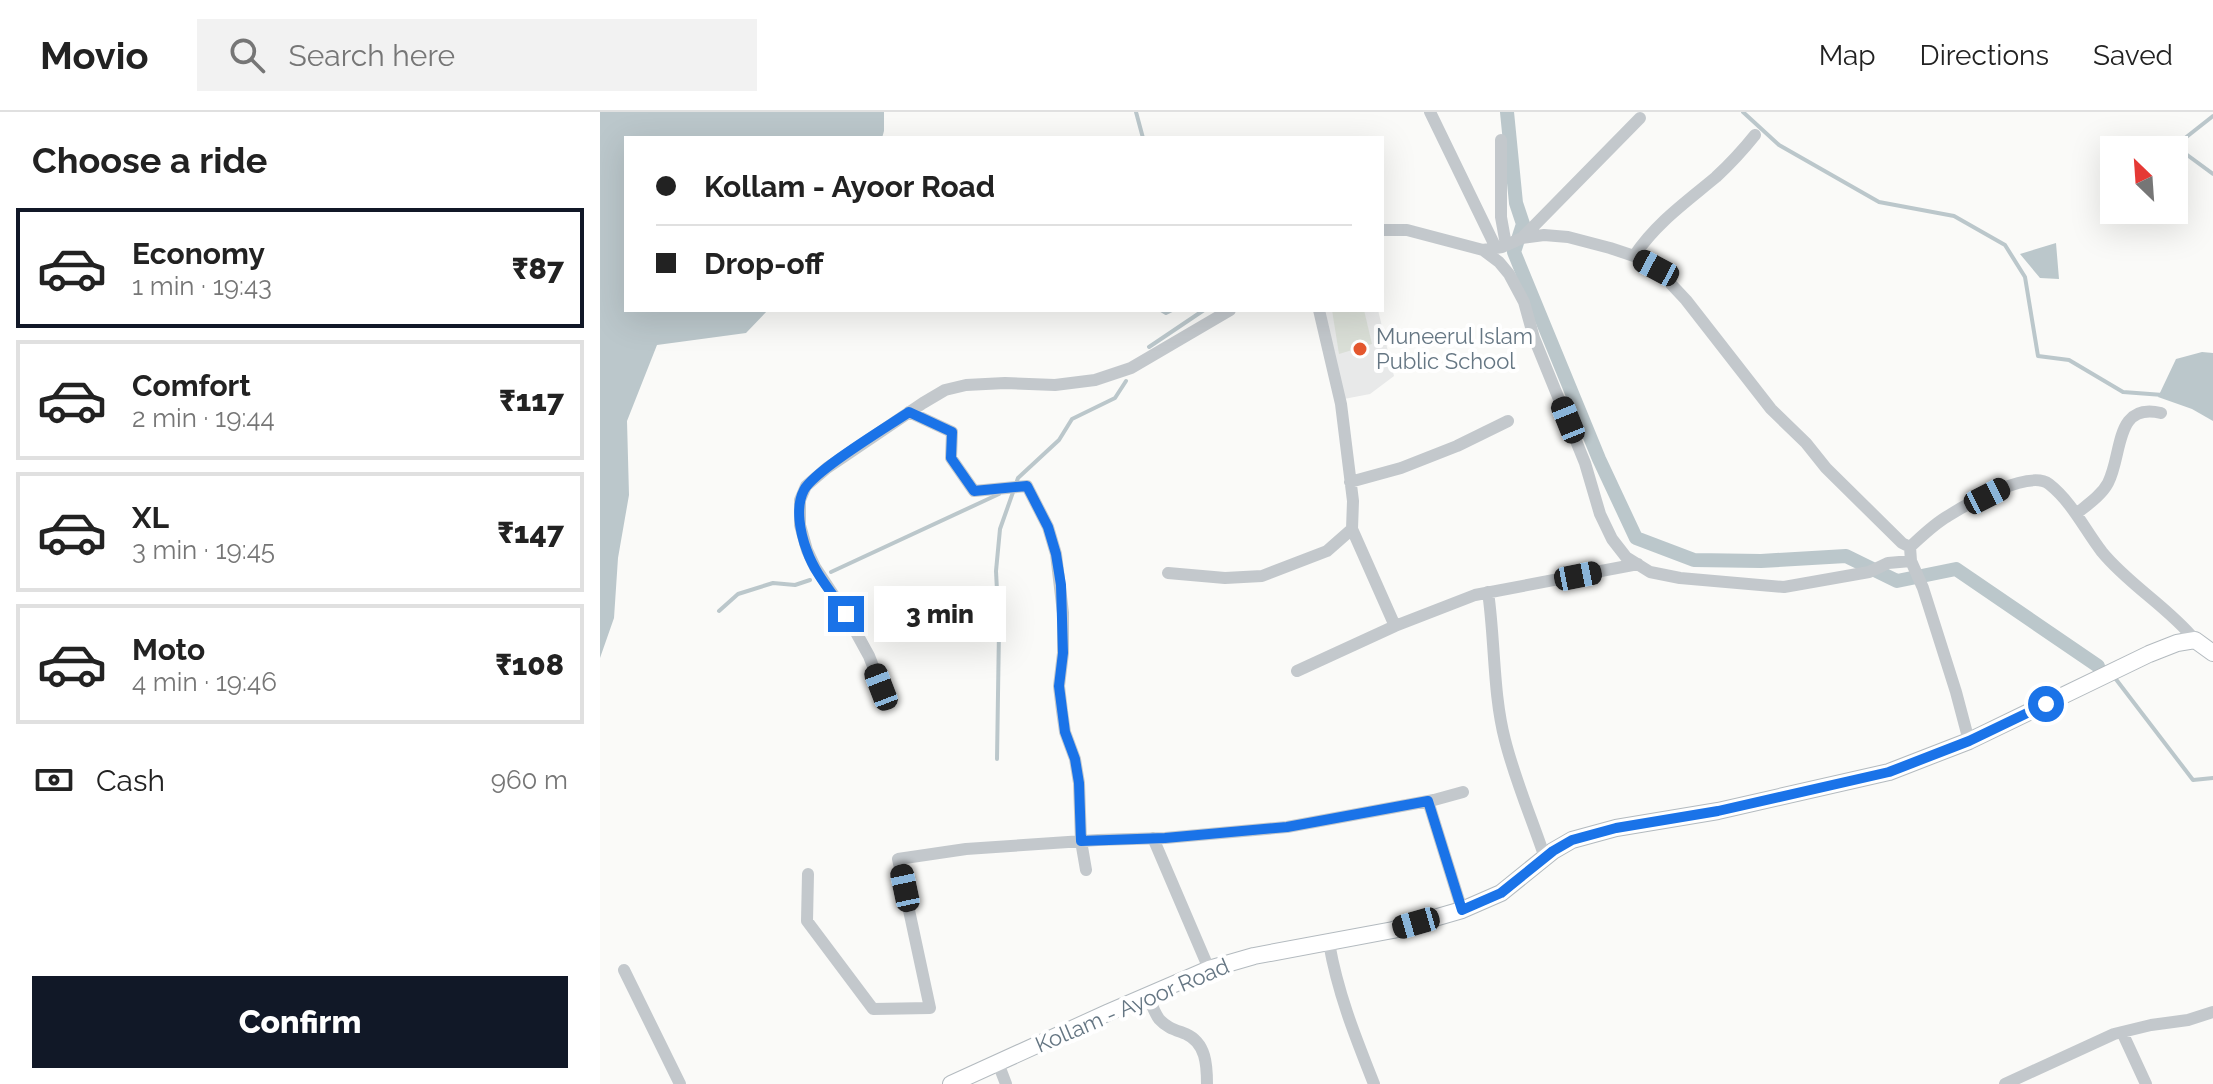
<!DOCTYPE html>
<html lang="en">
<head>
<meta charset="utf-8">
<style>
	:root { --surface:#fff; --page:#f2f2f2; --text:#222; --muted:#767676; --line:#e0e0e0; --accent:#111827 }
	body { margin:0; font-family:Raleway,sans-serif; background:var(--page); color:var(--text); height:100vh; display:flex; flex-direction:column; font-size:30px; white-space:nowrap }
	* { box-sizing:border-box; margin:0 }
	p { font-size:26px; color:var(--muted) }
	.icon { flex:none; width:44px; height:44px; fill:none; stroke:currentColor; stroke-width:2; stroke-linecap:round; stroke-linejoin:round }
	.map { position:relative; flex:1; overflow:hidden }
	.details { display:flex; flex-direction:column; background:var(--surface); width:600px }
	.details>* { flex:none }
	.banner { position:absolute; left:24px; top:24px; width:760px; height:176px; border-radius:0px; box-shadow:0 8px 32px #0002; display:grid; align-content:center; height:176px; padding:0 32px; background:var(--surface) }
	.needle { width:52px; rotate:335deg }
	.fabs { position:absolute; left:1500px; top:24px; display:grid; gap:16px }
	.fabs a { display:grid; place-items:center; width:88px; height:88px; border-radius:0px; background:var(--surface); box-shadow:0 8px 32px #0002; font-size:40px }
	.end { position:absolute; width:36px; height:36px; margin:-18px; border:10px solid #1a73e8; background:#fff; box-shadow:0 0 0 4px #fff }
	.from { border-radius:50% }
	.bubble { position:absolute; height:56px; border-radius:0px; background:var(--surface); box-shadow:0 8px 32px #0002; font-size:26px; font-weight:800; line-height:56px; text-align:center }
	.car { position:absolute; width:24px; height:48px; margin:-24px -12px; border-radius:10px; box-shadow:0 0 6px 2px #0007; background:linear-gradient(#222 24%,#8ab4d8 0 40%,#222 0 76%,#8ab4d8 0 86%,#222 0) }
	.banner b { display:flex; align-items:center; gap:28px; height:76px; font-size:30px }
	.banner b+b { border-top:2px solid var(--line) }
	.banner i { width:20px; height:20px; background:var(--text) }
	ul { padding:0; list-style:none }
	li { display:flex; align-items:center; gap:24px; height:120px; margin:0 16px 12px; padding:0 16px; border:4px solid var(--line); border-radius:0px }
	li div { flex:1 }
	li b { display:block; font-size:30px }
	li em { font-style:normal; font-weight:800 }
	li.current { border-color:var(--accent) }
	li>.icon { width:72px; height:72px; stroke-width:1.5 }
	h2 { padding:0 32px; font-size:36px; line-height:96px }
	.pay { display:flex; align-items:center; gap:20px; height:88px; padding:0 32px; font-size:30px }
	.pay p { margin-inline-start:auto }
	.button { display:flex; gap:16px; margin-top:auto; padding:16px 32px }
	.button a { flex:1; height:92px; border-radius:0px; background:var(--accent); color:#fff; font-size:32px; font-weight:800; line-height:92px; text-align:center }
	header { display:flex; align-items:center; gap:48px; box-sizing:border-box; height:112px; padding:0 40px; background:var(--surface); border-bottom:2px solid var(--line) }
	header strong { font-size:38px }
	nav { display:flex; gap:44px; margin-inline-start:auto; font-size:28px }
	.search { width:560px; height:72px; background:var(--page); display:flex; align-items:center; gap:20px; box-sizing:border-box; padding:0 28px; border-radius:0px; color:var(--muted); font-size:30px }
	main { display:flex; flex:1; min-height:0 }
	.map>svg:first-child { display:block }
	.built { fill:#e8e9e9 }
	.green { fill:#dadfd7 }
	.water { fill:#bbc7cb }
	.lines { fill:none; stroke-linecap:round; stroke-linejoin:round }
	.stream { stroke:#bbc7cb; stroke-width:4 }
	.canal { stroke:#bbc7cb; stroke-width:14 }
	.secondary-casing { stroke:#b3babf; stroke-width:18 }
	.street { stroke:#c3c8cc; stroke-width:12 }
	.secondary { stroke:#fff; stroke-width:16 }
	.route { stroke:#1a73e8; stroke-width:10 }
	.poi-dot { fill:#e4572e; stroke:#fff; stroke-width:3 }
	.labels { text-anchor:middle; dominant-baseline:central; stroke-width:8; stroke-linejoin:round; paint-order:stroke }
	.poi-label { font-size:22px; fill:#657683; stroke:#fff; text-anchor:start }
	.street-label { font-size:22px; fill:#657683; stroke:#fff }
</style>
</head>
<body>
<header>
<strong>Movio</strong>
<div class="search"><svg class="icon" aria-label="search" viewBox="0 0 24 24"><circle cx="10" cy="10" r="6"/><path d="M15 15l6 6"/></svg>Search here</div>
<nav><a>Map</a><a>Directions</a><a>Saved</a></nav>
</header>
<main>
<section class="details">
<h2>Choose a ride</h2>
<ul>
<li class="current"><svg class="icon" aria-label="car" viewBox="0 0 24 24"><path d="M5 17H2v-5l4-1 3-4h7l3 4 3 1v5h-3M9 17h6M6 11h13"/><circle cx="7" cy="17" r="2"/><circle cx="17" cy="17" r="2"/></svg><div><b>Economy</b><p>1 min · 19:43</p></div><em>₹87</em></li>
<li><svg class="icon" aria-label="car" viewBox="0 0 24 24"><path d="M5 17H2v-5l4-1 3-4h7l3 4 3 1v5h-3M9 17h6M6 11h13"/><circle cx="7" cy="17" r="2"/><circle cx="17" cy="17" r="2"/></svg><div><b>Comfort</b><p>2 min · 19:44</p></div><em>₹117</em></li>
<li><svg class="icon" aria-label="car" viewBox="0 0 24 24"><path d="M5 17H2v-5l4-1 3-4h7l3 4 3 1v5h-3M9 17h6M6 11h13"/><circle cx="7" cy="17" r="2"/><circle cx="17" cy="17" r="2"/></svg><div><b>XL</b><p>3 min · 19:45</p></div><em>₹147</em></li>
<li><svg class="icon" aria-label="car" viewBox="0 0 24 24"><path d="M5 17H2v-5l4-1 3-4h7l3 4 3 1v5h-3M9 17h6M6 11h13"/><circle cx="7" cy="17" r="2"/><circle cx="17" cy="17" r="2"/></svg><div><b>Moto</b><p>4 min · 19:46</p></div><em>₹108</em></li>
</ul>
<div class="pay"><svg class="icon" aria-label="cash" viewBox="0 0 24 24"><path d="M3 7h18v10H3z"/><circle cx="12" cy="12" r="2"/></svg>Cash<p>960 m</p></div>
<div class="button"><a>Confirm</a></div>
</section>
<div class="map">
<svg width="1613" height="972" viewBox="0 0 1613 972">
	<rect width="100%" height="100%" fill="#fafaf8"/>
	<path class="built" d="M724,198H778L794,264L770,282L744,287Z"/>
	<path class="green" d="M732,198H764L772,232L739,242Z"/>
	<path class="water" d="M0,0H284V19L282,26H26V198H168L146,221L57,233L27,309L29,383L18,446L14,506L0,546Z
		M1456,131L1459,167L1440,166L1420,142Z
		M1602,240L1613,241V309L1592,297L1558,285L1576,247Z"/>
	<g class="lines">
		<path class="stream" d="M536,0L543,26
			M1143,0L1179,33L1279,90L1354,104L1405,133L1425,165L1438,244L1469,248L1523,280L1563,283
			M1613,4L1575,34L1613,62
			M561,198L566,201L572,198
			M549,235L604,198
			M231,460L399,382
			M119,499L138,482L173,471L195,473L210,468
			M1515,566L1593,668L1613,666
			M397,647L399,518L396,459L400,417L418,366L459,328L472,307L515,286L526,269"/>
		<path class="canal" d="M907,0L916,91L923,112L914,140L999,347L1036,426L1094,448L1161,449L1246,444L1297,469L1356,457L1498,554"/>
		<defs>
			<path id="secondary" d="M351,972L507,901L609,857L654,844L793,818L862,798L901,781L953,739L972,728L1016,716L1118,699L1289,660L1369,629L1549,542L1577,531L1595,528L1613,541"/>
		</defs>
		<use href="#secondary" class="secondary-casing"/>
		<path class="street" d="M830,0L896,136
			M901,28V105L906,133
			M782,118H807L883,138L899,150L909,162L924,190L934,226L985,351L1000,402L1012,427L1026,445L1050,460L1080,466L1184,475L1269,460L1288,451L1311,449
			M922,126L1040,6
			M883,138L902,135L922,126L944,123L968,125L1010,136L1034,144L1056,156L1086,188L1171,297L1206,331L1226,356L1302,431L1310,435
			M1034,144C1056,111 1086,90 1116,65C1130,52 1143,38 1155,23
			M309,300L352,320L351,346L374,379L427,374L448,415L456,442L463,501V541L459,574L462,599L465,620L475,647L479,671L481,729L486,758
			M750,370L801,356L857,334L908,309
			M1476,402C1487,393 1501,384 1508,371C1523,342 1514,290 1561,301
			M752,417L795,514
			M568,461L625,466L662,464L727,439L752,417L753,389L741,292L719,198
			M888,480C895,528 893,583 905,628C915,668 932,707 945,746
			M697,559L795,514L875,483L1038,452
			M281,575L269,544L246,502L215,455L207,438L200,413V388L206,374L227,356L323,291L345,278L366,273L405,271L455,273L495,268L531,256L630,198
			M1369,629L1356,580L1323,476L1311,449L1310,435C1322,424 1334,412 1348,404C1367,392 1429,357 1449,372C1472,390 1485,418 1502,440C1529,473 1568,495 1595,528
			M828,689L862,798
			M553,726L609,857
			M208,762L207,809L273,897L330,896L298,747L366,737L498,728L565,726L687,715L834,688L863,680
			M729,831C738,882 755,924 774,972
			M24,858L80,972
			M548,883C551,891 554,900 559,907C567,916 576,918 586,922C606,931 607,953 607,972
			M1522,920L1546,972
			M398,951L406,972
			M1405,972L1514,922L1551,913L1588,908L1613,900"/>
		<use href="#secondary" class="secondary"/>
	</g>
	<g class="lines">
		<path class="route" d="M246,502C233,482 215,462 207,439C200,421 195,395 204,378C215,358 287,315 309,300L352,320L351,346L374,379L427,374L448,415L456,442L461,473L463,541L459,574L465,620L475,647L479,671L481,729L565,726L687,715L828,689L862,798L901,781L953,739L972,728L1016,716L1118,699L1289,660L1369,629L1446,592"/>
	</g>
	<circle class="poi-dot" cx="760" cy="237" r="8"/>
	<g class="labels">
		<g class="poi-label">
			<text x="776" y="224">Muneerul Islam<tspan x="776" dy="25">Public School</tspan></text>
		</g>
		<g class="street-label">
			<text transform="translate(532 893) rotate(-23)">Kollam - Ayoor Road</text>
		</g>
	</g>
</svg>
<div class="fabs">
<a><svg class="needle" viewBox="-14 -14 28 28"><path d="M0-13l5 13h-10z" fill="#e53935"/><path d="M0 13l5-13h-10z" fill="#767676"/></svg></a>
</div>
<i class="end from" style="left:1446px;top:592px"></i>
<i class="end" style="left:246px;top:502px"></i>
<div class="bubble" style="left:274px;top:474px;width:132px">3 min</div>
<i class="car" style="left:1056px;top:156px;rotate:298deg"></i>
<i class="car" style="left:968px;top:308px;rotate:338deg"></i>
<i class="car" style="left:1387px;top:384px;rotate:63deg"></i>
<i class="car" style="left:978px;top:464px;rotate:79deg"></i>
<i class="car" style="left:281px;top:575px;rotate:339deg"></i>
<i class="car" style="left:305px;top:776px;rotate:348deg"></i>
<i class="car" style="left:816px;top:811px;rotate:254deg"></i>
<div class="banner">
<b><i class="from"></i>Kollam - Ayoor Road</b>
<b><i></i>Drop-off</b>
</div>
</div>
</main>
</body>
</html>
